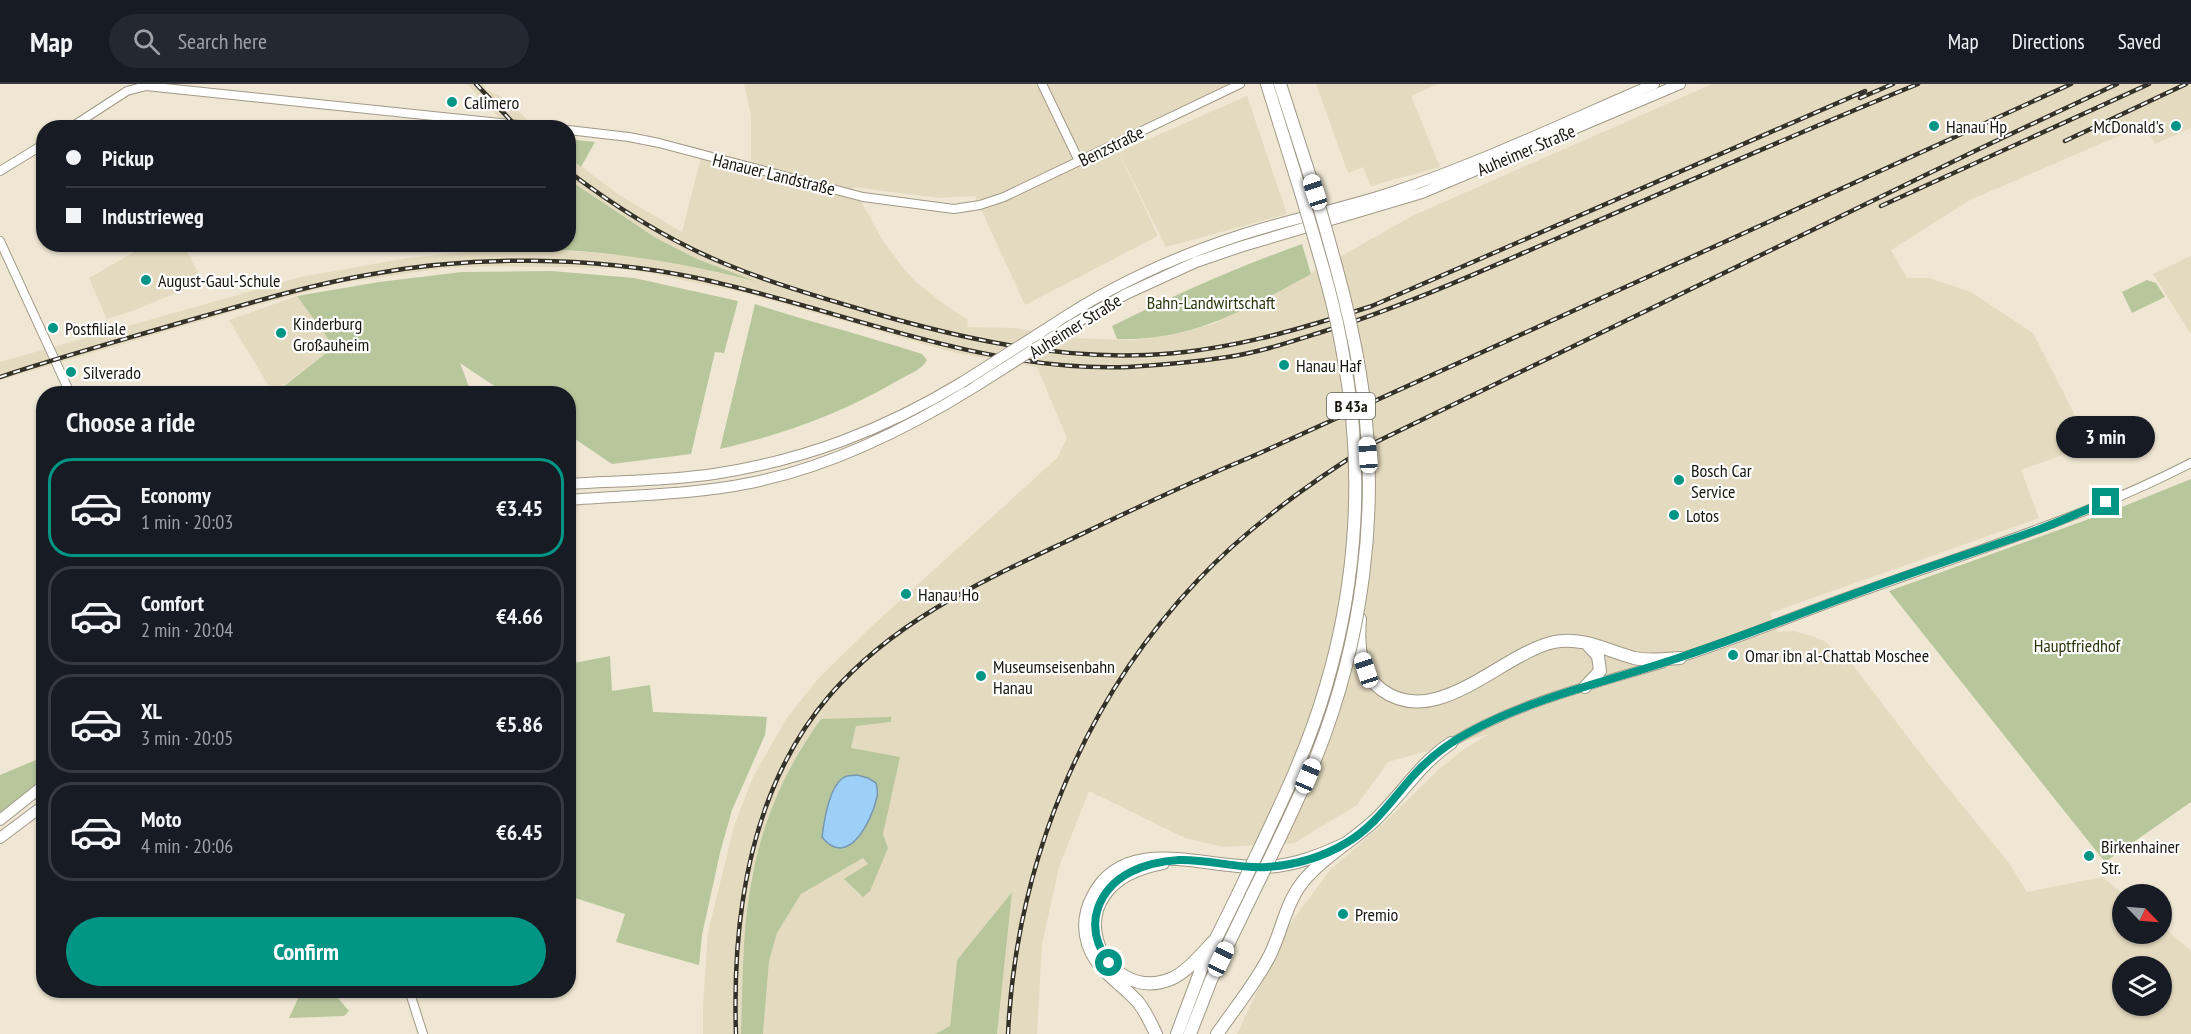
<!DOCTYPE html>
<html lang="en">
<head>
<meta charset="utf-8">
<style>
	:root { --surface:#171b24; --page:#242831; --text:#f1f3f6; --muted:#9ea1a6; --line:#363941; --accent:#009584 }
	body { margin:0; font-family:"PT Sans Narrow",sans-serif; background:var(--page); color:var(--text); height:100vh; display:flex; flex-direction:column; font-size:22px; white-space:nowrap }
	* { box-sizing:border-box; margin:0 }
	p { font-size:20px; color:var(--muted) }
	.icon { flex:none; width:33px; height:33px; fill:none; stroke:currentColor; stroke-width:2; stroke-linecap:round; stroke-linejoin:round }
	.map { position:relative; flex:1; overflow:hidden }
	.side { position:absolute; left:36px; top:302px; width:540px; height:612px; display:flex; flex-direction:column; background:var(--surface); border-radius:24px; box-shadow:0 2px 4px #0004 }
	.side>* { flex:none }
	.hud { position:absolute; left:36px; top:36px; width:540px; height:132px; border-radius:24px; box-shadow:0 2px 4px #0004; display:grid; align-content:center; height:132px; padding:0 30px; background:var(--surface) }
	.needle { width:39px; rotate:115deg }
	.buttons { position:absolute; left:2112px; top:800px; display:grid; gap:12px }
	.buttons a { display:grid; place-items:center; width:60px; height:60px; border-radius:50%; background:var(--surface); box-shadow:0 2px 4px #0004; font-size:30px }
	.end { position:absolute; width:27px; height:27px; margin:-14px; border:8px solid #009584; background:#fff; box-shadow:0 0 0 3px #fff }
	.from { border-radius:50% }
	.bubble { position:absolute; height:42px; border-radius:21px; background:var(--surface); box-shadow:0 2px 4px #0004; font-size:20px; font-weight:600; line-height:42px; text-align:center }
	.car { position:absolute; width:18px; height:36px; margin:-18px -9px; border-radius:8px; box-shadow:0 0 4px 2px #0007; background:linear-gradient(#fff 24%,#345 0 40%,#fff 0 76%,#345 0 86%,#fff 0) }
	.hud b { display:flex; align-items:center; gap:21px; height:57px; font-size:22px }
	.hud b+b { border-top:2px solid var(--line) }
	.hud i { width:15px; height:15px; background:var(--text) }
	ul { padding:0; list-style:none }
	li { display:flex; align-items:center; gap:18px; height:99px; margin:0 12px 9px; padding:0 18px; border:3px solid var(--line); border-radius:24px }
	li div { flex:1 }
	li b { display:block; font-size:22px }
	li em { font-style:normal; font-weight:600 }
	li.current { border-color:var(--accent) }
	li>.icon { width:54px; height:54px; stroke-width:1.5 }
	h2 { padding:0 30px; font-size:27px; line-height:72px }
	.primary-button { display:flex; gap:12px; margin-top:auto; padding:12px 30px }
	.primary-button a { flex:1; height:69px; border-radius:36px; background:var(--accent); color:#fff; font-size:24px; font-weight:600; line-height:69px; text-align:center }
	header { display:flex; align-items:center; gap:36px; box-sizing:border-box; height:84px; padding:0 30px; background:var(--surface); border-bottom:2px solid var(--line) }
	header strong { font-size:28px }
	nav { display:flex; gap:33px; margin-inline-start:auto; font-size:21px }
	.search { width:420px; height:54px; background:var(--page); display:flex; align-items:center; gap:15px; box-sizing:border-box; padding:0 21px; border-radius:33px; color:var(--muted); font-size:22px }
	.map>svg:first-child { display:block }
	.built { fill:#e4dabf; fill-rule:evenodd }
	.green { fill:#b7c79b }
	.water { fill:#9ed0f7; stroke:#7698b1; stroke-width:1.5 }
	.lines { fill:none; stroke-linecap:round; stroke-linejoin:round }
	.minor-casing { stroke:#a09987; stroke-width:10 }
	.major-casing { stroke:#a09987; stroke-width:12 }
	.highway-casing { stroke:#a09987; stroke-width:14 }
	.minor { stroke:#fff; stroke-width:8 }
	.major { stroke:#fff; stroke-width:10 }
	.highway { stroke:#fff; stroke-width:12 }
	.rail-casing { stroke:#343129; stroke-width:4.5 }
	.rail { stroke:#fff; stroke-width:2; stroke-dasharray:7; stroke-linecap:butt }
	.major-bridge-casing { stroke:#a09987; stroke-width:12; stroke-linecap:butt }
	.highway-bridge-casing { stroke:#a09987; stroke-width:14; stroke-linecap:butt }
	.major-bridge { stroke:#fff; stroke-width:10 }
	.highway-bridge { stroke:#fff; stroke-width:12 }
	.route { stroke:#009584; stroke-width:8 }
	.poi-dot { fill:#009584; stroke:#fff; stroke-width:2 }
	.labels { text-anchor:middle; dominant-baseline:central; stroke-width:4.5; stroke-linejoin:round; paint-order:stroke }
	.shield { fill:#fff; stroke:#5d5c57; stroke-width:1.5 }
	.shield-label { font-size:16px; font-weight:bold; fill:#18160f }
	.poi-label { font-size:18px; fill:#18160f; stroke:#fff; text-anchor:start }
	.street-label { font-size:18px; fill:#18160f; stroke:#fff }
	.park-label { font-size:18px; fill:#2b370f; stroke:#fff }
</style>
</head>
<body>
<header>
<strong>Map</strong>
<div class="search"><svg class="icon" aria-label="search" viewBox="0 0 24 24"><circle cx="10" cy="10" r="6"/><path d="M15 15l6 6"/></svg>Search here</div>
<nav><a>Map</a><a>Directions</a><a>Saved</a></nav>
</header>
<div class="map">
<svg width="2191" height="950" viewBox="0 0 2191 950">
	<rect width="100%" height="100%" fill="#efe7d3"/>
	<path class="built" d="M467,0H483L487,6L508,16L534,43H508Z
		M744,0H1229L1113,56L1158,152L1025,221L975,112L939,114L853,103L882,155L903,184L916,198L940,217L968,236L967,243L1015,244L1072,254L1133,256L1171,251L1213,240L1266,215L1412,132L1712,0H2191V44L2155,60L2144,41L1970,116L1891,166L1907,194H1929L1971,208L2033,249L2090,361L2021,386L2039,434L1770,529L1778,548L1793,547L1812,552L1824,557L1852,580L1923,673L2009,779L2027,808L2103,793L2123,810L2122,849H2162V842L2191,867V950H1237L1287,844L1330,786L1383,740L1439,685L1464,665L1489,650L1388,678L1357,721L1294,759L1223,763L1185,754L1089,707L1059,783L1042,860L1037,950H997L1011,809L957,876L950,942L935,950H763L769,877L777,849L801,810L863,773L868,780L863,813L888,764L883,751L887,726L851,665L856,642L890,638L821,635L799,667L775,717L752,790L747,826L741,950H703V921L708,848L734,742L753,693L786,635L818,595L871,543L1057,374L1067,354L1037,283L956,269L749,210L649,189L614,184L495,182L444,184L341,199L242,225L0,296V278L301,193L408,174L495,165L539,164L643,173L748,195L697,175L656,154L568,96L569,73L619,111L682,148L703,66L751,80V31ZM2122,882H2162V921H2122Z
		M1316,0H1438L1411,12L1440,83L1371,102L1363,83L1348,89Z
		M1247,12L1287,130L1166,163L1119,68Z
		M183,160L203,198L135,226L107,235L89,194L136,167L132,161Z
		M2191,172V250L2153,190Z
		M297,212L334,263L273,309L229,236Z"/>
	<path class="green" d="M568,55L595,58L581,83L569,73Z
		M569,96L656,154L697,175L755,197C666,175 587,163 495,165V161L568,160Z
		M1302,160L1311,190C1247,225 1193,257 1117,255L1112,242C1175,211 1235,184 1302,160Z
		M552,187L634,194L738,217L724,269L715,268L691,370L612,380L569,351L568,309H505L460,279L471,308L469,309H275L334,263L297,212L379,198L462,188Z
		M2147,196L2156,199L2165,213L2132,229L2122,208Z
		M755,220C810,238 867,252 922,270L927,276C922,286 907,291 897,297C840,330 784,350 720,365Z
		M2191,395V718L2105,778L1889,507L2117,425Z
		M610,572L612,607L650,601L653,628L767,633L765,651L732,726L720,769L702,851L699,881L616,858L625,830L569,812L568,636L575,624L569,622V580Z
		M891,633V638L856,642L851,664L900,673L883,750L888,764L870,807L863,813L844,795L868,780L863,774L801,810L777,849L769,877L763,950H741C743,897 742,841 753,789C764,733 788,680 821,635Z
		M43,673V694L0,730V691Z
		M1012,808L997,950H935L950,942L957,876Z
		M302,906H331L349,927L344,932L289,934Z"/>
	<path class="water" d="M857,691L868,694L876,699C877,703 878,708 877,713C872,736 848,786 822,753C824,737 830,697 847,692C850,691 854,692 857,691Z"/>
	<g class="lines">
		<defs>
			<path id="minor" d="M1042,0L1079,77
				M70,44L127,7L146,2L549,44
				M568,46L629,53L659,59L863,113L954,125L980,121L1004,113L1240,0
				M0,87L44,60
				M0,157L70,309
				M1676,575C1741,555 1804,527 1869,505C1977,466 2088,432 2191,379
				M1451,659C1515,619 1592,601 1664,579
				M409,906L423,950"/>
			<path id="major" d="M1057,238C1114,200 1177,172 1241,151C1290,135 1341,125 1390,109C1480,79 1566,38 1654,0
				M1072,241L1126,210L1196,178L1243,162L1422,109L1680,0
				M568,400C617,397 666,397 714,390C805,376 883,346 961,299
				M568,416C629,411 691,411 750,399C831,383 907,345 976,302
				M0,736L44,701
				M0,754L44,721"/>
			<path id="highway" d="M1267,0L1302,112
				M1280,0L1315,108
				M1360,535C1358,561 1359,589 1382,606C1437,646 1501,570 1554,558C1582,552 1608,567 1634,574C1649,577 1665,575 1680,574
				M1585,603L1600,587L1598,572L1588,561
				M1163,779C1045,800 1102,926 1173,894C1189,886 1202,869 1214,857
				M1156,950C1151,939 1145,927 1138,918C1120,898 1097,887 1088,860C1083,844 1085,827 1093,812C1126,748 1208,786 1265,783C1294,782 1321,771 1347,759
				M1177,950L1202,883L1238,810
				M1190,950L1211,896L1252,811
				M1217,950C1235,924 1256,899 1270,871C1281,849 1285,823 1299,803C1316,778 1351,758 1374,737C1401,712 1419,680 1451,659"/>
		</defs>
		<use href="#minor" class="minor-casing"/>
		<use href="#major" class="major-casing"/>
		<use href="#highway" class="highway-casing"/>
		<use href="#minor" class="minor"/>
		<use href="#major" class="major"/>
		<use href="#highway" class="highway"/>
		<defs>
			<path id="rail" d="M476,0L518,44
				M1860,14L1893,0
				M2065,57L2186,0
				M568,87C618,125 671,158 728,181C774,200 823,214 870,228C959,254 1053,275 1146,271C1224,268 1298,246 1372,222L1865,7
				M1881,122L2149,0
				M0,293C60,273 122,256 183,238C244,221 305,202 367,191C472,171 592,172 697,194C837,224 983,289 1128,283C1161,281 1195,278 1228,273C1261,268 1293,257 1325,247C1405,222 1481,187 1558,154C1678,102 1797,49 1918,0
				M736,950C732,832 750,704 830,611C893,538 978,499 1063,459C1111,436 1158,413 1207,392C1228,382 1250,374 1271,364C1538,243 1804,122 2071,0
				M1008,950C1016,782 1082,618 1198,496C1249,442 1309,399 1372,360L1979,65L2117,0"/>
		</defs>
		<use href="#rail" class="rail-casing"/>
		<use href="#rail" class="rail"/>
		<defs>
			<path id="major-bridge" d="M961,299L1057,238
				M976,302L1072,241"/>
			<path id="highway-bridge" d="M1238,810C1270,742 1305,675 1326,602C1358,494 1364,380 1343,270C1334,216 1317,164 1302,112
				M1252,811C1275,764 1298,718 1317,671C1362,557 1379,431 1363,310C1354,241 1334,174 1315,108"/>
		</defs>
		<use href="#major-bridge" class="major-bridge-casing"/>
		<use href="#highway-bridge" class="highway-bridge-casing"/>
		<use href="#major-bridge" class="major-bridge"/>
		<use href="#highway-bridge" class="highway-bridge"/>
	</g>
	<g class="lines">
		<path class="route" d="M1109,879C1097,862 1091,844 1098,824C1110,790 1146,778 1179,776C1209,775 1238,785 1267,783C1294,781 1323,773 1346,759C1373,744 1392,716 1412,693C1428,675 1447,660 1468,649C1535,612 1612,597 1684,572C1744,552 1803,528 1862,507C1921,485 1981,466 2040,445C2062,437 2084,426 2106,418"/>
	</g>
	<g class="poi-dot">
		<circle cx="452" cy="18" r="6"/>
		<circle cx="1934" cy="42" r="6"/>
		<circle cx="2176" cy="42" r="6"/>
		<circle cx="146" cy="196" r="6"/>
		<circle cx="53" cy="244" r="6"/>
		<circle cx="281" cy="249" r="6"/>
		<circle cx="1284" cy="281" r="6"/>
		<circle cx="71" cy="288" r="6"/>
		<circle cx="1679" cy="396" r="6"/>
		<circle cx="1674" cy="431" r="6"/>
		<circle cx="906" cy="510" r="6"/>
		<circle cx="1733" cy="571" r="6"/>
		<circle cx="981" cy="592" r="6"/>
		<circle cx="2089" cy="772" r="6"/>
		<circle cx="1343" cy="830" r="6"/>
	</g>
	<g class="labels">
		<rect class="shield" x="1327" y="309" width="48" height="26" rx="4.5"/>
		<g class="shield-label">
			<text x="1351" y="322">B 43a</text>
		</g>
		<g class="poi-label">
			<text x="464" y="18">Calimero</text>
			<text x="1946" y="42">Hanau Hp</text>
			<text x="2164" y="42" text-anchor="end">McDonald's</text>
			<text x="158" y="196">August-Gaul-Schule</text>
			<text x="293" y="239">Kinderburg<tspan x="293" dy="21">Großauheim</tspan></text>
			<text x="65" y="244">Postfiliale</text>
			<text x="1296" y="281">Hanau Haf</text>
			<text x="83" y="288">Silverado</text>
			<text x="1691" y="386">Bosch Car<tspan x="1691" dy="21">Service</tspan></text>
			<text x="1686" y="431">Lotos</text>
			<text x="918" y="510">Hanau Ho</text>
			<text x="1745" y="571">Omar ibn al-Chattab Moschee</text>
			<text x="993" y="582">Museumseisenbahn<tspan x="993" dy="21">Hanau</tspan></text>
			<text x="2101" y="762">Birkenhainer<tspan x="2101" dy="21">Str.</tspan></text>
			<text x="1355" y="830">Premio</text>
		</g>
		<g class="street-label">
			<text transform="translate(1111 62) rotate(-26)">Benzstraße</text>
			<text transform="translate(1526 66) rotate(-23)">Auheimer Straße</text>
			<text transform="translate(774 90) rotate(14)">Hanauer Landstraße</text>
			<text transform="translate(1075 242) rotate(-32)">Auheimer Straße</text>
		</g>
		<g class="park-label">
			<text x="1211" y="218">Bahn-Landwirtschaft</text>
			<text x="2077" y="561">Hauptfriedhof</text>
		</g>
	</g>
</svg>
<div class="buttons">
<a><svg class="needle" viewBox="-14 -14 28 28"><path d="M0-13l5 13h-10z" fill="#e53935"/><path d="M0 13l5-13h-10z" fill="#9ea1a6"/></svg></a>
<a><svg class="icon" aria-label="layers" viewBox="0 0 24 24"><path d="M12 4l9 5-9 5-9-5zM3 14l9 5 9-5"/></svg></a>
</div>
<i class="end from" style="left:1109px;top:879px"></i>
<i class="end" style="left:2106px;top:418px"></i>
<div class="bubble" style="left:2056px;top:332px;width:99px">3 min</div>
<i class="car" style="left:1315px;top:108px;rotate:342deg"></i>
<i class="car" style="left:1368px;top:371px;rotate:356deg"></i>
<i class="car" style="left:1366px;top:586px;rotate:342deg"></i>
<i class="car" style="left:1308px;top:692px;rotate:23deg"></i>
<i class="car" style="left:1221px;top:875px;rotate:25deg"></i>
<div class="hud">
<b><i class="from"></i>Pickup</b>
<b><i></i>Industrieweg</b>
</div>
<section class="side">
<h2>Choose a ride</h2>
<ul>
<li class="current"><svg class="icon" aria-label="car" viewBox="0 0 24 24"><path d="M5 17H2v-5l4-1 3-4h7l3 4 3 1v5h-3M9 17h6M6 11h13"/><circle cx="7" cy="17" r="2"/><circle cx="17" cy="17" r="2"/></svg><div><b>Economy</b><p>1 min · 20:03</p></div><em>€3.45</em></li>
<li><svg class="icon" aria-label="car" viewBox="0 0 24 24"><path d="M5 17H2v-5l4-1 3-4h7l3 4 3 1v5h-3M9 17h6M6 11h13"/><circle cx="7" cy="17" r="2"/><circle cx="17" cy="17" r="2"/></svg><div><b>Comfort</b><p>2 min · 20:04</p></div><em>€4.66</em></li>
<li><svg class="icon" aria-label="car" viewBox="0 0 24 24"><path d="M5 17H2v-5l4-1 3-4h7l3 4 3 1v5h-3M9 17h6M6 11h13"/><circle cx="7" cy="17" r="2"/><circle cx="17" cy="17" r="2"/></svg><div><b>XL</b><p>3 min · 20:05</p></div><em>€5.86</em></li>
<li><svg class="icon" aria-label="car" viewBox="0 0 24 24"><path d="M5 17H2v-5l4-1 3-4h7l3 4 3 1v5h-3M9 17h6M6 11h13"/><circle cx="7" cy="17" r="2"/><circle cx="17" cy="17" r="2"/></svg><div><b>Moto</b><p>4 min · 20:06</p></div><em>€6.45</em></li>
</ul>
<div class="primary-button"><a>Confirm</a></div>
</section>
</div>
</body>
</html>
